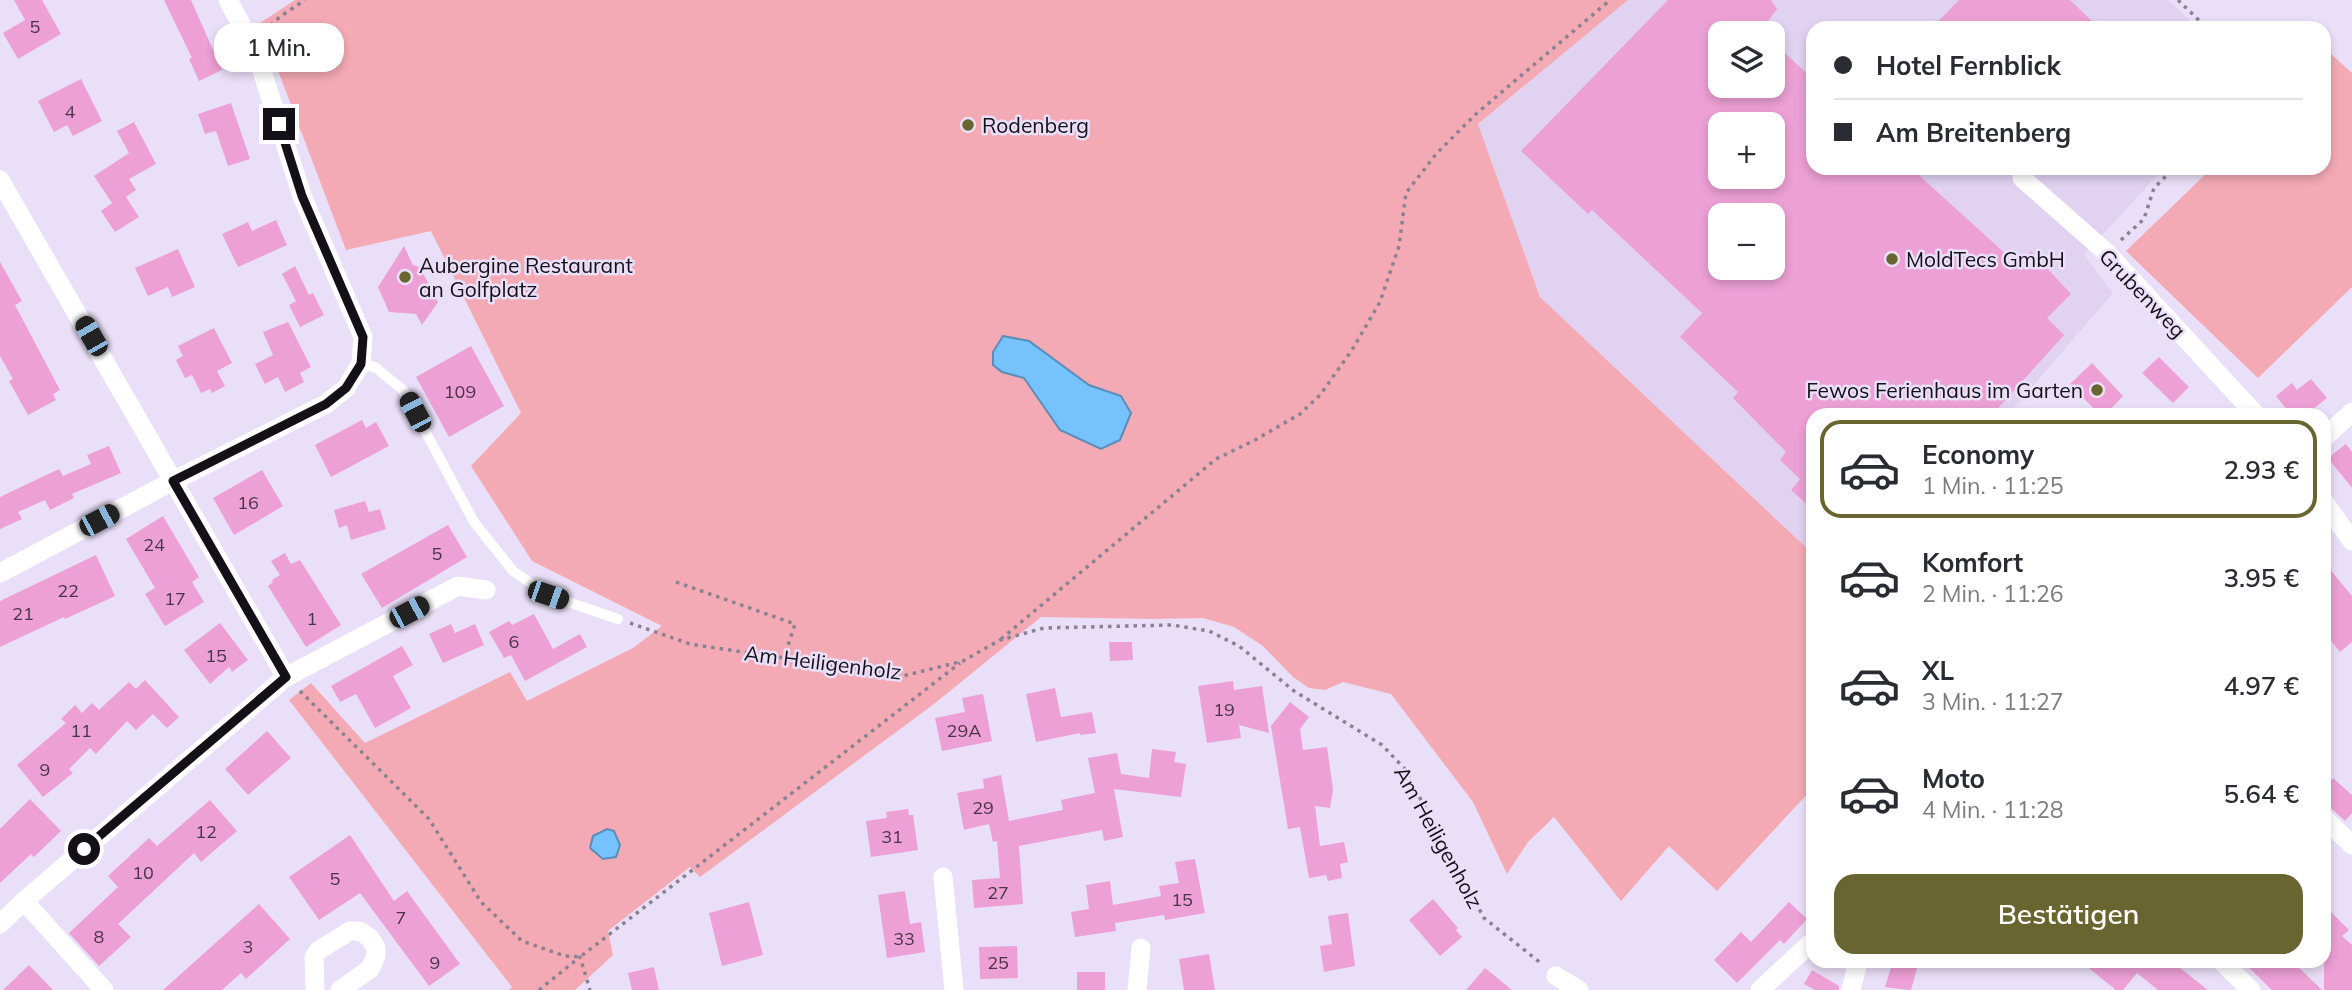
<!DOCTYPE html>
<html lang="de">
<head>
<meta charset="utf-8">
<style>
	:root { --surface:#fff; --page:#f2f2f3; --text:#2b2b33; --muted:#7c7c81; --line:#e1e1e2; --accent:#686531 }
	body { margin:0; font-family:Mulish,sans-serif; background:var(--page); color:var(--text); height:100vh; display:flex; flex-direction:column; font-size:26px; white-space:nowrap }
	* { box-sizing:border-box; margin:0 }
	p { font-size:23px; color:var(--muted) }
	.icon { flex:none; width:38px; height:38px; fill:none; stroke:currentColor; stroke-width:2; stroke-linecap:round; stroke-linejoin:round }
	.map { position:relative; flex:1; overflow:hidden }
	.details { position:absolute; left:1806px; top:408px; width:525px; height:560px; display:flex; flex-direction:column; background:var(--surface); border-radius:21px; box-shadow:0 4px 10px #0003 }
	.details>* { flex:none }
	.banner { position:absolute; left:1806px; top:21px; width:525px; height:154px; border-radius:21px; box-shadow:0 4px 10px #0003; display:grid; align-content:center; height:154px; padding:0 28px; background:var(--surface) }
	.tools { position:absolute; left:1708px; top:21px; display:grid; gap:14px }
	.tools a { display:grid; place-items:center; width:77px; height:77px; border-radius:14px; background:var(--surface); box-shadow:0 4px 10px #0003; font-size:35px }
	.end { position:absolute; width:32px; height:32px; margin:-16px; border:9px solid #141018; background:#fff; box-shadow:0 0 0 4px #fff }
	.from { border-radius:50% }
	.bubble { position:absolute; height:49px; border-radius:21px; background:var(--surface); box-shadow:0 4px 10px #0003; font-size:23px; font-weight:600; line-height:49px; text-align:center }
	.car { position:absolute; width:21px; height:42px; margin:-21px -10px; border-radius:9px; box-shadow:0 0 5px 2px #0007; background:linear-gradient(#222 24%,#8ab4d8 0 40%,#222 0 76%,#8ab4d8 0 86%,#222 0) }
	.banner b { display:flex; align-items:center; gap:24px; height:66px; font-size:26px }
	.banner b+b { border-top:2px solid var(--line) }
	.banner i { width:18px; height:18px; background:var(--text) }
	ul { padding:12px 0 0; list-style:none }
	li { display:flex; align-items:center; gap:21px; height:98px; margin:0 14px 10px; padding:0 14px; border:4px solid transparent; border-radius:21px }
	li div { flex:1 }
	li b { display:block; font-size:26px }
	li em { font-style:normal; font-weight:600 }
	li.selected { border-color:var(--accent) }
	li>.icon { width:63px; height:63px; stroke-width:1.5 }
	.button { display:flex; gap:14px; margin-top:auto; padding:14px 28px }
	.button a { flex:1; height:80px; border-radius:21px; background:var(--accent); color:#fff; font-size:28px; font-weight:600; line-height:80px; text-align:center }
	.map>svg:first-child { display:block }
	.built { fill:#e1d2f2; fill-rule:evenodd }
	.green { fill:#f4aab4 }
	.water { fill:#76c2fc; stroke:#598db8; stroke-width:2 }
	.building { fill:#eca0d5; fill-rule:evenodd }
	.lines { fill:none; stroke-linecap:round; stroke-linejoin:round }
	.path { stroke:#898293; stroke-width:3.5; stroke-dasharray:3.5 5; stroke-linecap:butt }
	.lane { stroke:#fff; stroke-width:10 }
	.street { stroke:#fff; stroke-width:19 }
	.route { stroke:#141018; stroke-width:9 }
	.poi-dot { fill:#686531; stroke:#eadff8; stroke-width:2.5 }
	.labels { text-anchor:middle; dominant-baseline:central; stroke-width:5; stroke-linejoin:round; paint-order:stroke }
	.number-label { font-size:18px; fill:#4a3447 }
	.poi-label { font-size:21px; fill:#141018; stroke:#eadff8; text-anchor:start }
	.street-label { font-size:21px; fill:#141018; stroke:#eadff8 }
</style>
</head>
<body>
<div class="map">
<svg width="2352" height="990" viewBox="0 0 2352 990">
	<rect width="100%" height="100%" fill="#eadff8"/>
	<path class="built" d="M1628,0H2168L2198,28H1813V168H2164L2084,255L2113,293L2008,415H1813V554L1540,297L1478,124ZM1720,33H1773V86H1720ZM1720,124H1773V177H1720ZM1720,215H1773V268H1720Z"/>
	<path class="green" d="M295,0H1628L1478,124L1540,297L1813,554V788L1717,891L1669,846L1621,901L1554,817L1528,842L1507,874L1473,802L1391,694L1343,682L1325,690L1309,688L1293,677L1263,646L1234,627L1203,618L1154,619L1041,617L934,704L700,877L690,867L608,931L613,955L575,990H509L512,987L289,700L311,683L365,743L510,672L527,701L633,648L662,626L532,561L471,466L521,413L431,231L346,250L260,23Z
		M2330,53L2352,73V287L2258,378L2126,251L2212,168H2324V60Z"/>
	<path class="water" d="M1003,336L1029,341L1089,385L1121,396L1131,413L1120,440L1101,449L1060,430L1024,378L1002,372L993,365V352Z
		M607,829L614,831L620,845L616,857L603,859L590,848L593,836Z"/>
	<path class="building" d="M14,0H42L61,34L18,59L3,33L25,20Z
		M164,0H191L222,70L199,81L189,59L192,58Z
		M1668,0H1771L1777,9L1759,33H1720V86H1773V42L1813,79V168H1911L2019,266L2031,251L2071,294L2047,318L2064,335L1992,415H1813V510L1791,490L1800,479L1780,460L1786,452L1733,398L1738,392L1680,337L1702,313L1592,210L1588,214L1521,151ZM1720,124H1773V177H1720ZM1720,215H1773V268H1720Z
		M1959,0H2070L2099,28H1932Z
		M81,79L102,121L73,136L67,125L54,132L38,101Z
		M231,103L250,159L228,166L216,131L205,134L198,114Z
		M134,122L156,164L129,179L136,190L126,197L139,217L115,232L101,211L112,203L94,176L129,153L117,131Z
		M276,220L287,245L238,267L222,234L248,222L252,231Z
		M404,246L413,265L420,267L438,302L422,325L416,314L389,312L378,287Z
		M178,249L195,287L172,297L168,287L148,296L135,268Z
		M0,262L22,301L15,305L60,390L53,394L56,400L28,415L9,381L13,379L0,356Z
		M295,266L309,295L313,293L324,315L300,327L289,305L296,301L282,274Z
		M288,322L311,367L300,373L304,382L285,392L278,377L265,384L255,364L273,355L263,332Z
		M214,328L232,363L217,371L225,386L212,393L210,389L201,393L192,375L185,378L176,360L183,356L178,346Z
		M471,346L504,406L449,437L416,377Z
		M2159,357L2189,387L2173,403L2142,373Z
		M2092,363L2123,396L2105,415H2100L2070,384Z
		M2311,379L2327,398L2306,415H2291L2276,396L2292,383L2297,390Z
		M362,420L366,428L376,422L389,446L331,477L315,445Z
		M2346,444L2352,452V488L2328,458Z
		M109,446L121,473L72,494L74,498L50,510L45,500L18,512L22,519L0,529V497L59,469L63,476L91,464L87,455Z
		M262,470L283,506L234,535L213,498Z
		M365,501L369,512L380,509L386,529L351,540L347,525L339,528L334,510Z
		M163,516L199,577L192,582L204,602L165,626L145,594L155,588L126,539Z
		M448,525L467,557L382,608L361,574Z
		M285,553L291,564L300,560L341,625L306,647L268,586L273,582L272,580L280,575L271,561Z
		M96,555L115,596L65,619L64,617L0,647V601Z
		M2324,562L2352,596V642L2340,652L2324,632Z
		M534,614L553,649L580,634L587,647L525,681L511,655L504,658L489,632L509,621L512,625Z
		M220,623L248,660L232,672L229,667L210,684L184,650Z
		M451,624L455,633L475,624L484,645L443,663L429,634Z
		M1109,642H1132L1133,660L1110,661Z
		M402,646L413,665L393,676L411,708L375,728L356,694L340,702L331,686Z
		M145,680L179,717L167,728L153,714L136,730L127,721L96,754L90,748L69,769L73,773L43,797L17,765L66,723L61,719L75,705L82,713L92,703L99,710L129,682L136,689Z
		M1233,681L1234,690L1262,686L1269,733L1239,725L1241,738L1207,743L1198,686Z
		M1055,688L1061,717L1092,712L1096,733L1080,735V733L1036,742L1026,694Z
		M983,694L992,741L942,751L935,718L965,712L962,698Z
		M1290,702L1309,717L1300,729L1303,750L1327,747L1333,789L1330,808L1315,806L1320,846L1344,842L1348,862L1340,864L1342,878L1328,881L1326,875L1309,878L1300,827L1288,829L1271,726Z
		M267,731L291,758L248,795L225,769Z
		M1152,749L1176,752L1174,762L1186,764L1181,797L1114,789L1123,837L1104,841L1102,830L1019,846L1023,904L974,908L972,880L1000,878L997,841L993,842L989,824L964,830L957,793L984,788L983,779L1001,775L1009,821L1063,810L1061,800L1095,793L1088,758L1117,753L1121,774L1149,778Z
		M2333,778L2352,795V813L2345,821L2332,809L2324,806V788Z
		M30,799L61,831L34,857L31,854L0,883V829Z
		M210,800L237,831L201,862L194,853L118,924L131,937L99,966L69,933L118,887L108,876L149,838L157,846Z
		M908,809L909,815H913L918,850L871,857L866,821L887,818L886,812Z
		M350,835L394,901L407,891L460,964L429,986L360,893L319,920L289,877Z
		M1195,859L1205,913L1165,920L1164,915L1115,923L1116,931L1075,937L1071,912L1089,909L1086,885L1110,881L1113,905L1161,896L1159,886L1179,883L1175,862Z
		M905,891L910,924L921,922L925,952L887,958L878,895Z
		M1433,899L1458,928L1456,930L1462,937L1440,956L1409,920Z
		M749,902L763,955L722,966L709,913Z
		M1789,902L1807,919L1784,944L1780,940L1737,983L1714,960L1741,932L1751,942Z
		M259,904L290,939L246,979L241,973L222,990H163Z
		M2324,905L2349,930L2342,936L2352,945V990H2324Z
		M1348,913L1355,966L1324,972L1320,946L1332,944L1328,916Z
		M1017,946L1018,978L980,979L979,947Z
		M1209,954L1215,990H1184L1179,959Z
		M1893,961H1919L1911,990L1885,987Z
		M2080,961H2171L2208,990H2158L2137,973L2123,990H2116Z
		M2242,961H2292L2322,990H2272Z
		M29,965L53,990H3Z
		M654,967L659,990H632L628,973Z
		M1485,968L1512,990H1466Z
		M1812,970L1839,986V990H1815L1804,984Z
		M1077,972H1105V990H1077Z"/>
	<g class="lines">
		<path class="path" d="M2178,0L2207,28
			M264,31L281,16L305,0
			M2121,240L2144,219L2154,188L2174,168
			M676,582L795,624L784,658
			M630,623L690,644L903,676L963,661L1000,640L1044,628L1172,625L1209,631L1239,646L1294,691L1382,745L1404,768L1484,918L1542,964
			M1001,639L1216,459L1255,440L1300,414L1320,395L1352,350L1380,302L1399,246L1406,193L1436,154L1476,114L1610,0
			M300,691L429,819L481,902L522,941L565,956L580,957L960,663
			M539,990L580,957L590,990"/>
		<path class="lane" d="M361,364L375,367L403,390L474,522L513,571L548,595L618,619"/>
		<path class="street" d="M2022,178L2107,253L2256,415
			M0,180L286,677L24,901L0,924
			M2324,438L2352,412
			M2324,502L2352,541
			M0,573L173,481L326,404L346,388L361,364L363,337L302,196L256,52L228,0
			M286,677L458,586L486,590
			M2324,818L2352,845
			M943,877L954,990
			M24,901L104,990
			M1851,961L1857,966L1851,990
			M2221,961L2251,990
			M1556,976L1579,990
			M315,990L314,957L319,950L350,931H360L370,938L376,948V956L370,969L340,990
			M1137,990L1141,948
			M1760,990L1813,941"/>
	</g>
	<g class="lines">
		<path class="route" d="M84,849L286,677L173,481L326,404L346,388L361,364L363,337L302,196L279,124"/>
	</g>
	<g class="poi-dot">
		<circle cx="968" cy="125" r="7"/>
		<circle cx="1892" cy="259" r="7"/>
		<circle cx="405" cy="277" r="7"/>
		<circle cx="2097" cy="390" r="7"/>
	</g>
	<g class="labels">
		<g class="number-label">
			<text x="35" y="26">5</text>
			<text x="70" y="111">4</text>
			<text x="460" y="391">109</text>
			<text x="248" y="502">16</text>
			<text x="154" y="544">24</text>
			<text x="437" y="553">5</text>
			<text x="68" y="590">22</text>
			<text x="175" y="598">17</text>
			<text x="23" y="613">21</text>
			<text x="312" y="618">1</text>
			<text x="514" y="641">6</text>
			<text x="216" y="655">15</text>
			<text x="1224" y="709">19</text>
			<text x="81" y="730">11</text>
			<text x="964" y="730">29A</text>
			<text x="45" y="769">9</text>
			<text x="983" y="807">29</text>
			<text x="206" y="831">12</text>
			<text x="892" y="836">31</text>
			<text x="143" y="872">10</text>
			<text x="335" y="878">5</text>
			<text x="998" y="892">27</text>
			<text x="1182" y="899">15</text>
			<text x="401" y="917">7</text>
			<text x="99" y="936">8</text>
			<text x="904" y="938">33</text>
			<text x="248" y="946">3</text>
			<text x="435" y="962">9</text>
			<text x="998" y="962">25</text>
		</g>
		<g class="poi-label">
			<text x="982" y="125">Rodenberg</text>
			<text x="1906" y="259">MoldTecs GmbH</text>
			<text x="419" y="265">Aubergine Restaurant<tspan x="419" dy="24">an Golfplatz</tspan></text>
			<text x="2083" y="390" text-anchor="end">Fewos Ferienhaus im Garten</text>
		</g>
		<g class="street-label">
			<text transform="translate(2143 293) rotate(46)">Grubenweg</text>
			<text transform="translate(823 662) rotate(7)">Am Heiligenholz</text>
			<text transform="translate(1439 837) rotate(61)">Am Heiligenholz</text>
		</g>
	</g>
</svg>
<div class="tools">
<a><svg class="icon" aria-label="layers" viewBox="0 0 24 24"><path d="M12 4l9 5-9 5-9-5zM3 14l9 5 9-5"/></svg></a>
<a>+</a>
<a>−</a>
</div>
<i class="end from" style="left:84px;top:849px"></i>
<i class="end" style="left:279px;top:124px"></i>
<div class="bubble" style="left:214px;top:23px;width:130px">1 Min.</div>
<i class="car" style="left:91px;top:336px;rotate:330deg"></i>
<i class="car" style="left:415px;top:412px;rotate:332deg"></i>
<i class="car" style="left:99px;top:520px;rotate:62deg"></i>
<i class="car" style="left:548px;top:595px;rotate:109deg"></i>
<i class="car" style="left:409px;top:612px;rotate:62deg"></i>
<div class="banner">
<b><i class="from"></i>Hotel Fernblick</b>
<b><i></i>Am Breitenberg</b>
</div>
<section class="details">
<ul>
<li class="selected"><svg class="icon" aria-label="car" viewBox="0 0 24 24"><path d="M5 17H2v-5l4-1 3-4h7l3 4 3 1v5h-3M9 17h6M6 11h13"/><circle cx="7" cy="17" r="2"/><circle cx="17" cy="17" r="2"/></svg><div><b>Economy</b><p>1 Min. · 11:25</p></div><em>2.93 €</em></li>
<li><svg class="icon" aria-label="car" viewBox="0 0 24 24"><path d="M5 17H2v-5l4-1 3-4h7l3 4 3 1v5h-3M9 17h6M6 11h13"/><circle cx="7" cy="17" r="2"/><circle cx="17" cy="17" r="2"/></svg><div><b>Komfort</b><p>2 Min. · 11:26</p></div><em>3.95 €</em></li>
<li><svg class="icon" aria-label="car" viewBox="0 0 24 24"><path d="M5 17H2v-5l4-1 3-4h7l3 4 3 1v5h-3M9 17h6M6 11h13"/><circle cx="7" cy="17" r="2"/><circle cx="17" cy="17" r="2"/></svg><div><b>XL</b><p>3 Min. · 11:27</p></div><em>4.97 €</em></li>
<li><svg class="icon" aria-label="car" viewBox="0 0 24 24"><path d="M5 17H2v-5l4-1 3-4h7l3 4 3 1v5h-3M9 17h6M6 11h13"/><circle cx="7" cy="17" r="2"/><circle cx="17" cy="17" r="2"/></svg><div><b>Moto</b><p>4 Min. · 11:28</p></div><em>5.64 €</em></li>
</ul>
<div class="button"><a>Bestätigen</a></div>
</section>
</div>
</body>
</html>
